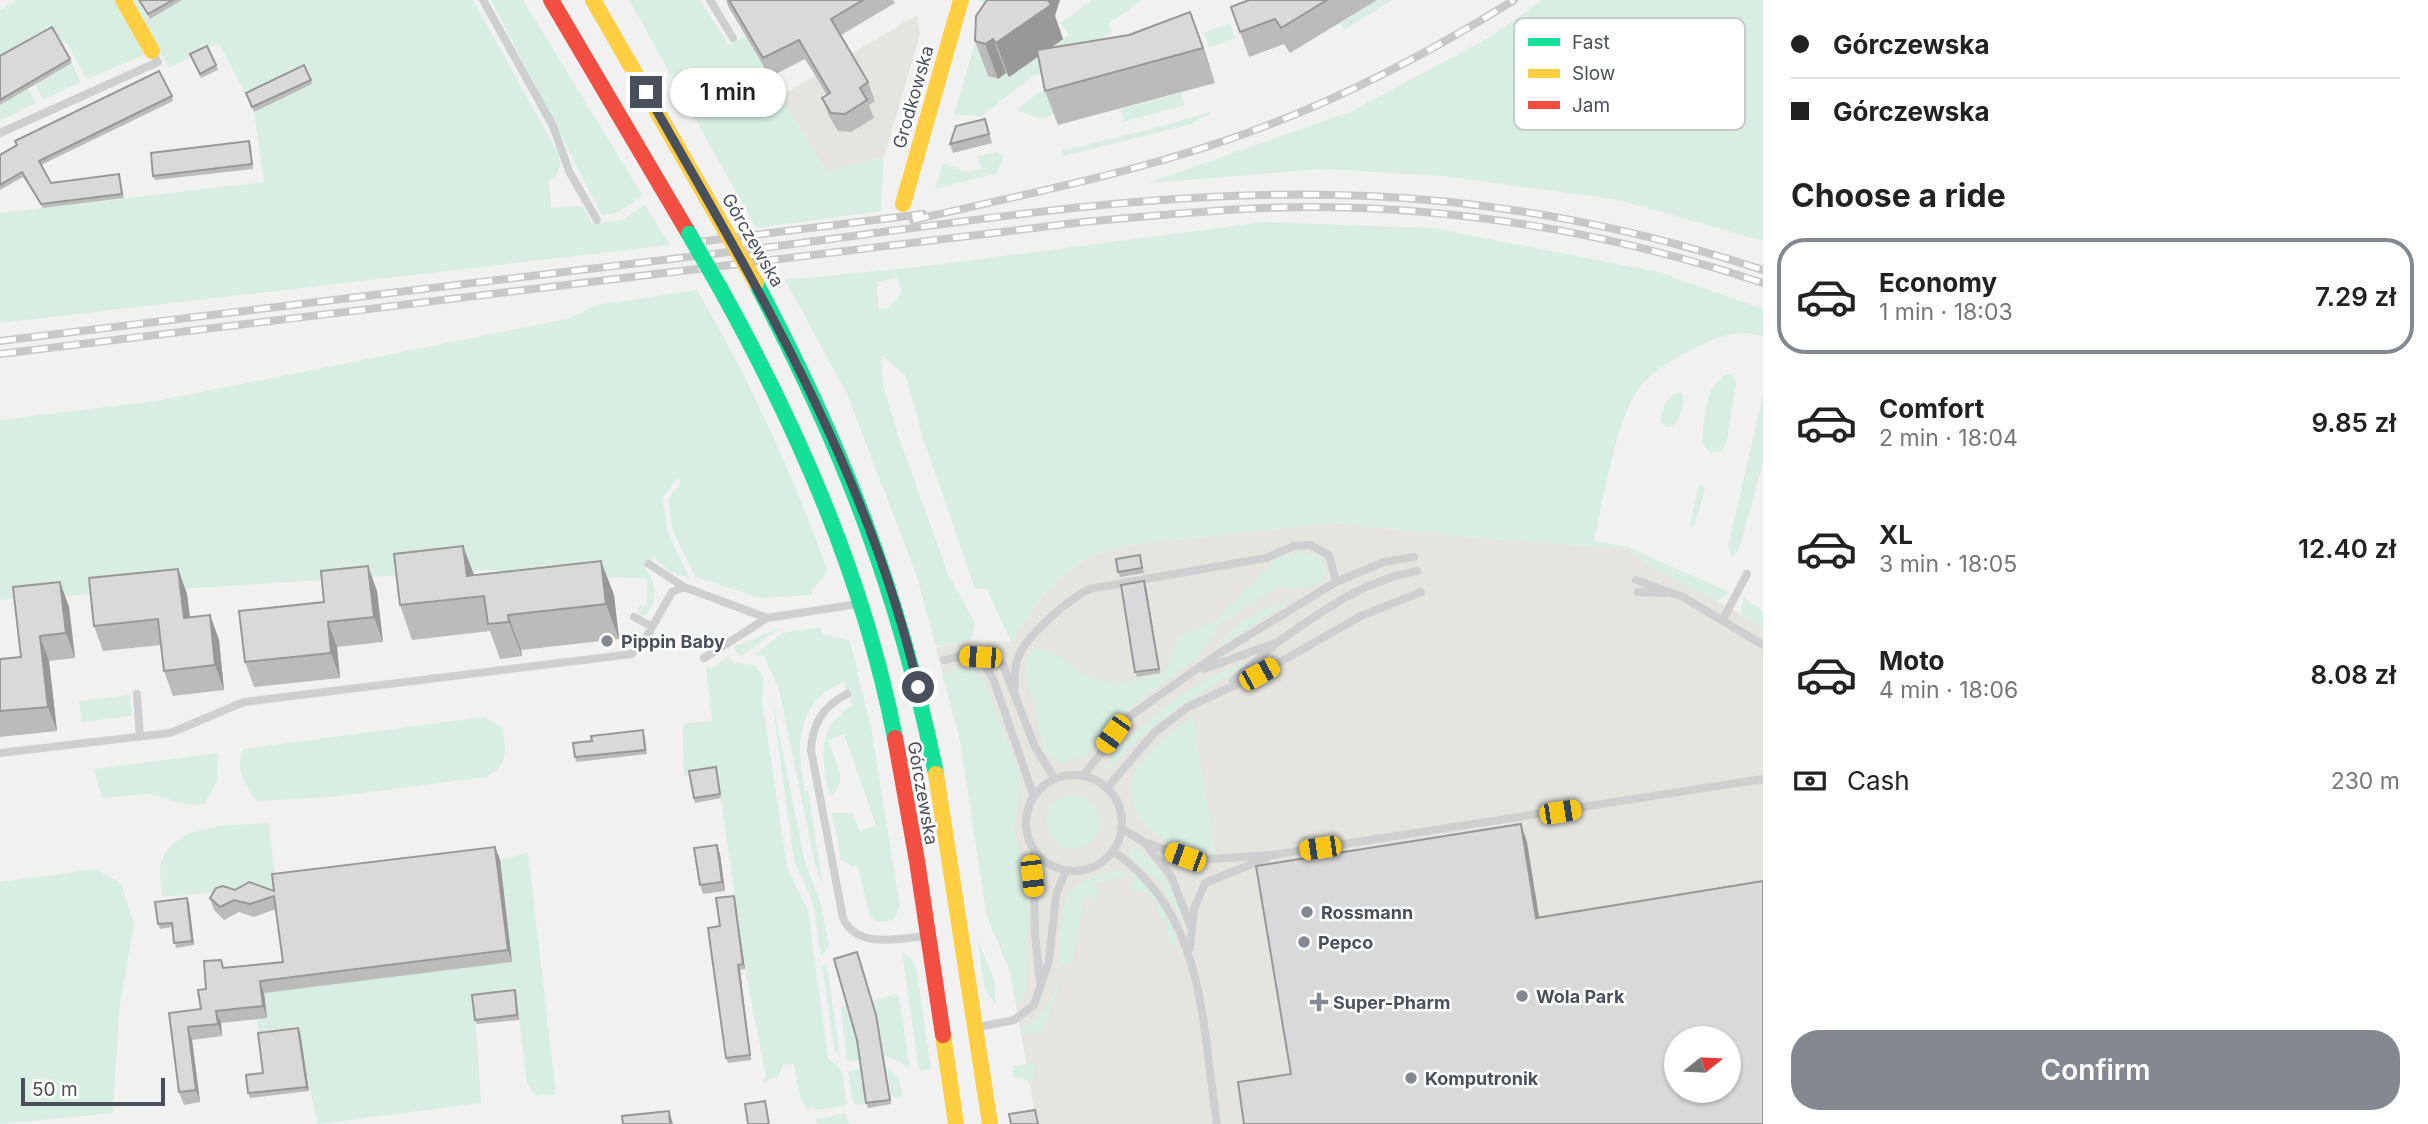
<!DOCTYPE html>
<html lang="en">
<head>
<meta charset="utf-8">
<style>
	:root { --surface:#fff; --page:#f2f2f2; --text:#222; --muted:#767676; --line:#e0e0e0; --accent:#848890 }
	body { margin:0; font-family:Inter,sans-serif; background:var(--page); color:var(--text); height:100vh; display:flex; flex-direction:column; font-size:26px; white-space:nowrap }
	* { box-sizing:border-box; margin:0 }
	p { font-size:23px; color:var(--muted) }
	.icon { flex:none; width:38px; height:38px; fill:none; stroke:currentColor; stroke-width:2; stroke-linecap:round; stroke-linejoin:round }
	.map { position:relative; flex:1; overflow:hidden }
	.details { display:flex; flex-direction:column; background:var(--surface); width:665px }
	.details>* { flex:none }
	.top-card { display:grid; align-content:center; height:154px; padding:0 28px; background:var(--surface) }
	.needle { width:46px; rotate:72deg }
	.fabs { position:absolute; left:1664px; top:1026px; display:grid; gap:14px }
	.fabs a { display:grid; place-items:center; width:77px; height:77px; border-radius:50%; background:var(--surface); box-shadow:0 2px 5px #0004; font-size:35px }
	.scale { position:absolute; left:21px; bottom:18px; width:144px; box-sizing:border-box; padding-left:7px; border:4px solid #4a505b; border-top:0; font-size:19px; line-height:24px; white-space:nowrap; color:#4a505b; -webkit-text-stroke:5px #fff; paint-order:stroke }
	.end { position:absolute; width:32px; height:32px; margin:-16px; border:9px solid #4a505b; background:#fff; box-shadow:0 0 0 4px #fff }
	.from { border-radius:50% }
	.bubble { position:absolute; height:49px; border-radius:24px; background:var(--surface); box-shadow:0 2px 5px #0004; font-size:23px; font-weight:600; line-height:49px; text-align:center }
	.car { position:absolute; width:21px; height:42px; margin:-21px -10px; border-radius:9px; box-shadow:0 0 5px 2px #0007; background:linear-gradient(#f5c518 24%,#345 0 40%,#f5c518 0 76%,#345 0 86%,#f5c518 0) }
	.top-card b { display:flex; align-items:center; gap:24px; height:66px; font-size:26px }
	.top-card b+b { border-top:2px solid var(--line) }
	.top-card i { width:18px; height:18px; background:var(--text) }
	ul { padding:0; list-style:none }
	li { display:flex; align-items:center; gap:21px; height:116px; margin:0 14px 10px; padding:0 14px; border:4px solid transparent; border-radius:28px }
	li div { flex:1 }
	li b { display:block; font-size:26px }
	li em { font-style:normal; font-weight:600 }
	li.active { border-color:var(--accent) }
	li>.icon { width:63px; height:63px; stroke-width:1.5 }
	h2 { padding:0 28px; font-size:32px; line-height:84px }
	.pay { display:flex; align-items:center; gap:18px; height:77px; padding:0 28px; font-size:26px }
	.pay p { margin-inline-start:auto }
	.button { display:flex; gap:14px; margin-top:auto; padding:14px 28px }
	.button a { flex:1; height:80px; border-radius:28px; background:var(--accent); color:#fff; font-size:28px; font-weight:600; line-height:80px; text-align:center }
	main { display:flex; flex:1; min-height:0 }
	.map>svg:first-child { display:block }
	.commercial { fill:#e5e4df; fill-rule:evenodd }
	.green { fill:#d8eee3; fill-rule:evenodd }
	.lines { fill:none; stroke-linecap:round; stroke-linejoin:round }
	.lane { stroke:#cdcfd1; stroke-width:8 }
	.fast { stroke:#16e098; stroke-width:16 }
	.slow { stroke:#ffcf43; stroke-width:16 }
	.jam { stroke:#f24e42; stroke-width:16 }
	.rail-casing { stroke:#c7c8ca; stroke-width:8 }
	.rail { stroke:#fff; stroke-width:5; stroke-dasharray:16; stroke-linecap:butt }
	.fast-bridge { stroke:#16e098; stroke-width:16 }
	.slow-bridge { stroke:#ffcf43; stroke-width:16 }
	.wall { fill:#bbbbbc }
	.shaded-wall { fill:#989899 }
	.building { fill:#d9d9db; stroke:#989899; stroke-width:2; fill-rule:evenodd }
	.route { stroke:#4a505b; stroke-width:9 }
	.poi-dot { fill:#848890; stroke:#fff; stroke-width:2.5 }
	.labels { text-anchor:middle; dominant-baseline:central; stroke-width:5; stroke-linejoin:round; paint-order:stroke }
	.street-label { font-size:18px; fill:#4a505b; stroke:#fff }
	.poi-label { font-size:18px; font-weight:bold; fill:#4a505b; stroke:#fff; text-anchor:start }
	.key { fill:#fff; stroke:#c9cace; stroke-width:2 }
	.key-label { font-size:19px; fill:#4a505b }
</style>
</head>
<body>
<main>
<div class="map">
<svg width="1763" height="1124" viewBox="0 0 1763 1124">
	<rect width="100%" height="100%" fill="#f1f1f1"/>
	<path class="commercial" d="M917,15L920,34L884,157L826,172L781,96Z
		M1334,523L1468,537L1628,549L1660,573L1696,589L1763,628V1124H1037L1010,971L987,917L960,740L936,648L971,640L1011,642L1044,594L1063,574L1092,555L1129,545ZM1676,1038H1729V1090H1676Z"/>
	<path class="green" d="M17,0H117L144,55L87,79L66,42L0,57V10Z
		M128,0H137L149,19L182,0H473L559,155L560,166L555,178L548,179L551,208L582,206L592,224L622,220L645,205L670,245L0,323V213L264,182L254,112L312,84L247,97L219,43L169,68Z
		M491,0H523L643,196L616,213L602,215Z
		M629,0H700L729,45L746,36L826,172L884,157L881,211L756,228Z
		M981,0H1005L986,75L997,79L1006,73L1009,77L1069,35L1061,23L1092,0H1142L1108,24L1112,31L1101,39L1108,50L1199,35L1203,46L1142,69L1034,75L982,116L957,115L954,114L986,7Z
		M1376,0H1393L1344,30L1340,24L1330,30Z
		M1542,0H1763V241L1620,200L1444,176L1324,169L1148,183L1352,111L1490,37Z
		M1230,23L1235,38L1209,48L1204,33Z
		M72,63L81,82L43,100L35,85Z
		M28,89L37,103L0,121V105Z
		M1050,90L1054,114L1041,119L1016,110L1039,92Z
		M1181,93L1184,105L1124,122L1121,109Z
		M1213,111L1191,124L1063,156L1062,151L1152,129Z
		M997,152L1004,155L997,173L935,189L943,163L967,172L981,168L977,156Z
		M1264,222L1433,228L1658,272L1763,309V336C1739,329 1718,336 1697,347C1677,356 1654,370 1640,387C1616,417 1603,502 1594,541L1628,547L1729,592L1718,601L1660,573L1628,549L1468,537L1334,523L1129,545L1092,555L1067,571L1044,594L1011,642L987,589H975L921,432L906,376L881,355L883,385L899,438L948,574L975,623L971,640L936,647L916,574L847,394L785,280L927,266ZM897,278L902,292L888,308L878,309L877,282Z
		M697,290C750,380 792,473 828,571L812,590V595L761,598L695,577L673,531L668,499L680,484L679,477L662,498L668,532L691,582L687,577L670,572L654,557L645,568C657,583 658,602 645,616L639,614L638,606L647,605V579L486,570L0,600V420L156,401L568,319L596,305Z
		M1727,374L1734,376L1736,382L1727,441L1721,451L1710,453L1702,443C1705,420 1703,385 1727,374Z
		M1676,393H1682C1686,402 1680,418 1674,426L1666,427L1660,421L1665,403Z
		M1763,395V463L1739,550L1732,557L1728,547Z
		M1702,484L1705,490L1694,526L1690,527L1698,487Z
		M1298,552C1314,553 1325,555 1327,573L1321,582L1305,587H1279L1219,624L1197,658L1133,705L1086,755L1065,763L1056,761L1043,751L1036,711L1024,673L1029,653C1052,639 1077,676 1101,681C1119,685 1143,679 1161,674L1169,664L1178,636L1214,621L1276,559Z
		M1744,598L1763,611V628L1740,614Z
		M1288,600V603L1221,645C1233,621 1263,609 1288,600Z
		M782,627L743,655L738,654L733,647Z
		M820,627L822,634L850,641L871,727L900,907L895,918C887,923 877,923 870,917L858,866H852L841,859L832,813H852L860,831L876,825L844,734L828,740C834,758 851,784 829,796C823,762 814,727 852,706L844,682C795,701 796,747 805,791H808L823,885L815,864L779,690L764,656L754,655L782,633Z
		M728,656L733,663L754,665L764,678L762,700L787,867L808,911L828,1058L842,1071L847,1104L844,1106L818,1110L812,1107L807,1110L799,1094L794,1064L783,1065L779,1076L763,1082L766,1076L745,969L717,772L684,776L683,728L685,723L712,721L706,669L708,666L711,670Z
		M1243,662L1245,666C1194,696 1148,724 1109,770L1104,766C1149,715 1181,690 1243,662Z
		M960,668H971L984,680L1021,777L1014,830L1025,870L1029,910L1026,992L1017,1006L1008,964L987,917L960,740L942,675Z
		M771,692L805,862L821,904L829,946L821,957L813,903L794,861Z
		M130,695L132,716L82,722L79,701Z
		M1193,716L1216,854C1178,852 1120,827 1133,777C1138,757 1176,730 1193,716Z
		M484,717L503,728C505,753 510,763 486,777L331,797L257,801C244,783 235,771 243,749Z
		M218,753L217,782L204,804L189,805L150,794L102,798L94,769Z
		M1046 822a27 27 0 1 1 54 0a27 27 0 1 1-54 0Z
		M269,823L276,887L162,897C162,887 158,869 162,860C178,821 234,826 269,823Z
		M1133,846C1162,867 1174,890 1184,924L1160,882L1128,855Z
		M528,853L556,1094L536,1096L527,1083L516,995L474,1000L481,1103L318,1124L303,1059L259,1037L256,1015L262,977L512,962L500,860Z
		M96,869L121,883L134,924L119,1010L113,1113L0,1124V882Z
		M1117,870C1152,874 1168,916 1178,945L1171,947L1166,919H1160C1157,904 1154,889 1134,892L1131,876L1096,883L1098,899L1084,897L1072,965L1061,964L1057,993L1042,1033L1021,1034L1020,1029C1088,992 1041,923 1073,889C1083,878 1103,874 1117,870Z
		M977,938L994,980L996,1005L985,990Z
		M902,952L912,959L916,967L931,1069L919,1071Z
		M827,965L840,1058L834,1048L822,966Z
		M896,994L899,996L910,1070L898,1060L885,1057L872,1001Z
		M841,1006H848L861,1060L847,1061Z
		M1036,1062L1032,1082L1013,1077L1012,1066Z
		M887,1067L898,1077L903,1098L891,1097Z
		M861,1069L866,1103L856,1105L853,1103L848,1071Z
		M845,1113L850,1124H818L815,1120Z"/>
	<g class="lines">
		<path class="lane" d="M483,0L553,126L569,171L597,220
			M710,0L733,38
			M0,133L158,62L153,54
			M649,564L684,587L767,618L858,604
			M1636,580L1683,597L1763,645
			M1638,592L1666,593
			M634,617L651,626
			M1723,619L1747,574
			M1278,642C1322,611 1362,581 1417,571
			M980,657L994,681L1034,797
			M704,658L767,618
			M944,660C963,655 986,652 1003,665L1035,747L1055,779
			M1204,669L1278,642L1233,681
			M1014,693C1015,683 1014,670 1017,660C1024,637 1068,600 1089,589L1266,558L1294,546L1310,545L1329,555L1336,582
			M137,694L140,737
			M847,694C823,706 812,724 811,750L843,918C857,950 900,938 927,936
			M0,753L170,733L244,702L632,654L647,636L672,592L684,587
			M1026 823a48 48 0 1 1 96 0a48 48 0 1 1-96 0Z
			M1083,776L1130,716L1218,654L1336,582L1384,562L1414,557
			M1107,788L1154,733L1188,707L1259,674L1361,616L1421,592
			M1121,828L1144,842L1196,860L1273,855L1763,779
			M1145,843L1171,876L1190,925
			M1034,849L1035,934L1040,982
			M1113,851C1206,915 1201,1022 1217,1124
			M1190,948L1194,909L1205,883L1267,858
			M979,1027L1014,1020L1034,1005L1049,961L1056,895L1066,870"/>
		<path class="fast" d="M756,283C843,447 899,592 936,774
			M720,288C799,430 864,579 895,738"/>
		<path class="slow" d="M123,0L152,51
			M593,0L725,230
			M903,204L961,0
			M936,774L990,1124
			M943,1035L956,1124"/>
		<path class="jam" d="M551,0L689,234
			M895,738L917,861L943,1035"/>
		<defs>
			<path id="rail" d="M913,220C1030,193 1150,170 1263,127C1351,94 1434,50 1514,0
				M690,243L923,214
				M0,341C249,310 497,280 746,250C951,225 1161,186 1369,196C1503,202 1635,228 1763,270
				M0,354L1083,222C1161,215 1238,207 1316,207C1469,208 1618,235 1763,283"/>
		</defs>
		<use href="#rail" class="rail-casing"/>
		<use href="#rail" class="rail"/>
		<path class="fast-bridge" d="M689,234L720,288"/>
		<path class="slow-bridge" d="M725,230L756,283"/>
	</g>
	<path class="wall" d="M138,0H182L150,19Z
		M726,0H893L895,3L841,35L868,82L875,101L869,105L874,118L851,132L838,131L829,116L822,98L827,95L805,59L770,77L728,6Z
		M1249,0H1377L1290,53L1284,44L1249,57L1231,7Z
		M1055,16L1063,39L1051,48L1203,46L1215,83L1058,125L1045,91L1038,57L1009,77L1006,73L998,79L988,76L975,41Z
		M190,54L216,65L218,70L201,78Z
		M0,56L70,59L72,63L0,105Z
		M311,80L312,84L254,112L246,93Z
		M172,96L173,101L41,165L51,183L119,174L124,198L43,208L23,177L0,190V155Z
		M985,119L992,143L953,153L950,144Z
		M251,146L253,169L155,180L153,176Z
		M463,546L474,575L601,561L614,595L619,639L521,650L522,656L500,659L490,631L412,640L400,605Z
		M1140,555L1144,573L1120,577L1118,572Z
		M178,569L187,594L190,617L210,615L219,640L224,690L173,696L164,671L161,645L103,651L94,626Z
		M1144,581L1160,673L1137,677L1135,672Z
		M60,582L69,607L75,658L49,661L57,731L0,737V659L21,657Z
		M377,591L383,642L337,647L340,678L254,687L245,662L324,602Z
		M645,735L647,754L576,762L575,757Z
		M716,767L721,798L695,803L694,798Z
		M495,847L500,860L512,962L264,993L267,1018L221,1023L222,1036L192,1040L200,1102L184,1105L179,1092L169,1013L201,1009L206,989L221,960L224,968L283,962L276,909L254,917L239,912L224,920L214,910L210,898L235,890L274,891Z
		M720,854L725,891L703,894L700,885Z
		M734,896L735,900L745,969L740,970L751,1060L728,1063L726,1058Z
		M189,903L194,945L176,948L172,927L160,929L158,924Z
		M516,994L519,1020L477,1024L475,1020Z
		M877,1020L891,1104L868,1108L866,1103Z
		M300,1032L309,1091L250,1098L248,1093L263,1073Z"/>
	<path class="shaded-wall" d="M1045,0H1060L1055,16L1063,39L1009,77L996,43Z
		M1190,12L1203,46L1215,83L1203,48Z
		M993,39L1006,73L998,79L985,44Z
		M463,546L476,580L467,576Z
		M601,561L614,595L619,639L606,604Z
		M368,566L377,591L383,642L374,617Z
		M178,569L187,594L193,643L184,618Z
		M1144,581L1146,586L1160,673L1159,669Z
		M60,582L69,607L75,658L66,633Z
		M210,615L219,640L224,690L215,665Z
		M508,615L521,650L522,656L509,622Z
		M328,622L337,647L340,678L331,653Z
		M40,636L49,661L57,731L48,707Z
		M1521,824L1527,842L1542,935L1536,918Z
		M717,845L720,854L725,891L722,882Z
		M495,847L500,860L512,962L508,950Z
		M734,896L735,900L745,969L743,964Z
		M187,898L189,903L194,945L192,941Z
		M857,952L877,1020L891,1104L890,1100Z
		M738,965L740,970L751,1060L750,1055Z
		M260,981L264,993L267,1018L263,1006Z
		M515,990L516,994L519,1020L517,1015Z
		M216,1011L221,1023L222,1036L218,1024Z
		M188,1027L192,1040L200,1102L196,1090Z
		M298,1028L300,1032L309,1091L307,1087Z
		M669,1111L673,1124H670Z"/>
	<path class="building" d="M139,0H173L148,14Z
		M729,0H863L831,19L868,82L860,88L867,100L845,114L831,113L822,98L830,93L799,40L763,58Z
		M987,0H1048L1051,5L996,43L993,39L985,44L975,41L976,16Z
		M1249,0H1327L1281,28L1275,19L1240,32L1231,7Z
		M1190,12L1203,48L1045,91L1037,50L1129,35Z
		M52,27L70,59L0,100V56Z
		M207,46L216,65L200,74L190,54Z
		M304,65L311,80L252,107L246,93Z
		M159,71L172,96L39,161L51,183L119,174L122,194L41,204L22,172L0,185V155L17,145L15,141Z
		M985,119L989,134L950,144L956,126Z
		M249,141L252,164L153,176L151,153Z
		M463,546L467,576L601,561L606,604L508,615L509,622L488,624L484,596L400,605L394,554Z
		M1140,555L1142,568L1118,572L1116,559Z
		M368,566L374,617L328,622L331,653L245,662L239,611L324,602L321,571Z
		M178,569L184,618L210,615L215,665L164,671L158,619L94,626L89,578Z
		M1144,581L1159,669L1135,672L1121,585Z
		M60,582L66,633L40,636L48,707L0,711V659L21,657L13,587Z
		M643,730L645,750L575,757L573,743L592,741L591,736Z
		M716,767L720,794L694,798L689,771Z
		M1521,824L1536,918L1763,881V1124H1244L1238,1082L1291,1074L1256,866ZM1676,1038H1729V1090H1676Z
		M717,845L722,882L700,885L694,848Z
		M495,847L508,950L260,981L263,1006L216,1011L218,1024L188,1027L196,1090L179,1092L169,1013L201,1009L198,990L206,989L204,961L221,960L223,968L283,962L274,896L250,904L234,900L220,907L210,898L216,888L223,886L235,890L249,882L274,891L272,874Z
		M734,896L743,964L738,965L750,1055L726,1058L708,928L720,926L716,898Z
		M187,898L192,941L174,943L172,923L158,924L155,902Z
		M857,952L876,1015L890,1100L866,1103L857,1040L834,959Z
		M515,990L517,1015L475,1020L472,995Z
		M298,1028L307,1087L248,1093L246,1075L263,1073L258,1033Z
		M765,1101L769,1124H748L745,1104Z
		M1035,1110L1038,1124H1011L1009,1114Z
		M669,1111L670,1124H623L622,1116Z"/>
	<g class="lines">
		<path class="route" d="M646,92C755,283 868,470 918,687"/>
	</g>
	<g class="poi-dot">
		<circle cx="607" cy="641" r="7"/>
		<circle cx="1307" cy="912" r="7"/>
		<circle cx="1304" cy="942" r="7"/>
		<circle cx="1522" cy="996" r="7"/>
		<path d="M1315.5 991.5h7v7h7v7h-7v7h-7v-7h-7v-7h7z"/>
		<circle cx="1411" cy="1078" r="7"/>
	</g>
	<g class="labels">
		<g class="street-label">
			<text transform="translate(913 97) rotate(-74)">Grodkowska</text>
			<text transform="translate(753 240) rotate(60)">Górczewska</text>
			<text transform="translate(923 793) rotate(80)">Górczewska</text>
		</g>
		<g class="poi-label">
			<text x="621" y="641">Pippin Baby</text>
			<text x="1321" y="912">Rossmann</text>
			<text x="1318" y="942">Pepco</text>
			<text x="1536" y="996">Wola Park</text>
			<text x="1333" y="1002">Super-Pharm</text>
			<text x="1425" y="1078">Komputronik</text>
		</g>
	</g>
	<rect x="1514" y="18" width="231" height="112" rx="10" class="key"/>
	<rect x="1528" y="38" width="32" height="8" fill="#16e098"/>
	<rect x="1528" y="69" width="32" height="9" fill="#ffcf43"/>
	<rect x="1528" y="101" width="32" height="8" fill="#f24e42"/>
	<g class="key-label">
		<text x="1572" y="49">Fast</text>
		<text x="1572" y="80">Slow</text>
		<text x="1572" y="112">Jam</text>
	</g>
</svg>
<div class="fabs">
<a><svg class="needle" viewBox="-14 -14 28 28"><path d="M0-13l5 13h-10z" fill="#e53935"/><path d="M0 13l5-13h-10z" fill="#767676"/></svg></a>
</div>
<div class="scale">50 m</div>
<i class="end from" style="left:918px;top:687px"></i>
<i class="end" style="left:646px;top:92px"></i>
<div class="bubble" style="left:670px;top:68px;width:116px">1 min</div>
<i class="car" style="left:980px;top:657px;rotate:273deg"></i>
<i class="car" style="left:1259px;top:674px;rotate:61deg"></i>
<i class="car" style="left:1113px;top:734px;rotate:216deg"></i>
<i class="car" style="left:1560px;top:812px;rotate:81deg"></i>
<i class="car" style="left:1320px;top:848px;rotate:262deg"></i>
<i class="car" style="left:1185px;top:857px;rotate:290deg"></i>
<i class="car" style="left:1032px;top:876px;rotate:174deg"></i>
</div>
<section class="details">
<div class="top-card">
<b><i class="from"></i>Górczewska</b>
<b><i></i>Górczewska</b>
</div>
<h2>Choose a ride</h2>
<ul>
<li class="active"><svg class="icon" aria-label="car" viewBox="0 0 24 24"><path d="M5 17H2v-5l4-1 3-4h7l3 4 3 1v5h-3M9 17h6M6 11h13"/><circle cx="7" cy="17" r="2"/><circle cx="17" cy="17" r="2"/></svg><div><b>Economy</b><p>1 min · 18:03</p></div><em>7.29 zł</em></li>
<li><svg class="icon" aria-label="car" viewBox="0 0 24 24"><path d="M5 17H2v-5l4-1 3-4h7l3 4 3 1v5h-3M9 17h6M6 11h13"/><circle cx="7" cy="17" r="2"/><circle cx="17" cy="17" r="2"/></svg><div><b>Comfort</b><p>2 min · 18:04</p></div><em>9.85 zł</em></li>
<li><svg class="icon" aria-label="car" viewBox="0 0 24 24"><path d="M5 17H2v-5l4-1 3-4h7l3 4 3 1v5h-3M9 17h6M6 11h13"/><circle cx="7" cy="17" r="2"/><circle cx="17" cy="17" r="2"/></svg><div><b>XL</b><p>3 min · 18:05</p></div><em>12.40 zł</em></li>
<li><svg class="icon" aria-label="car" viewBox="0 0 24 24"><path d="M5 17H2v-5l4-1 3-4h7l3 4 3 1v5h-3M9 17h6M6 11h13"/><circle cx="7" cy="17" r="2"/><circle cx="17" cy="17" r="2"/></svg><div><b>Moto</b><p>4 min · 18:06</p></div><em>8.08 zł</em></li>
</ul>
<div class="pay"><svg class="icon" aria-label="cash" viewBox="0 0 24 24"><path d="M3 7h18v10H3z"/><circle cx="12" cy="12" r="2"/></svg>Cash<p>230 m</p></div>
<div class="button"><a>Confirm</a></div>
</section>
</main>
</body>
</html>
